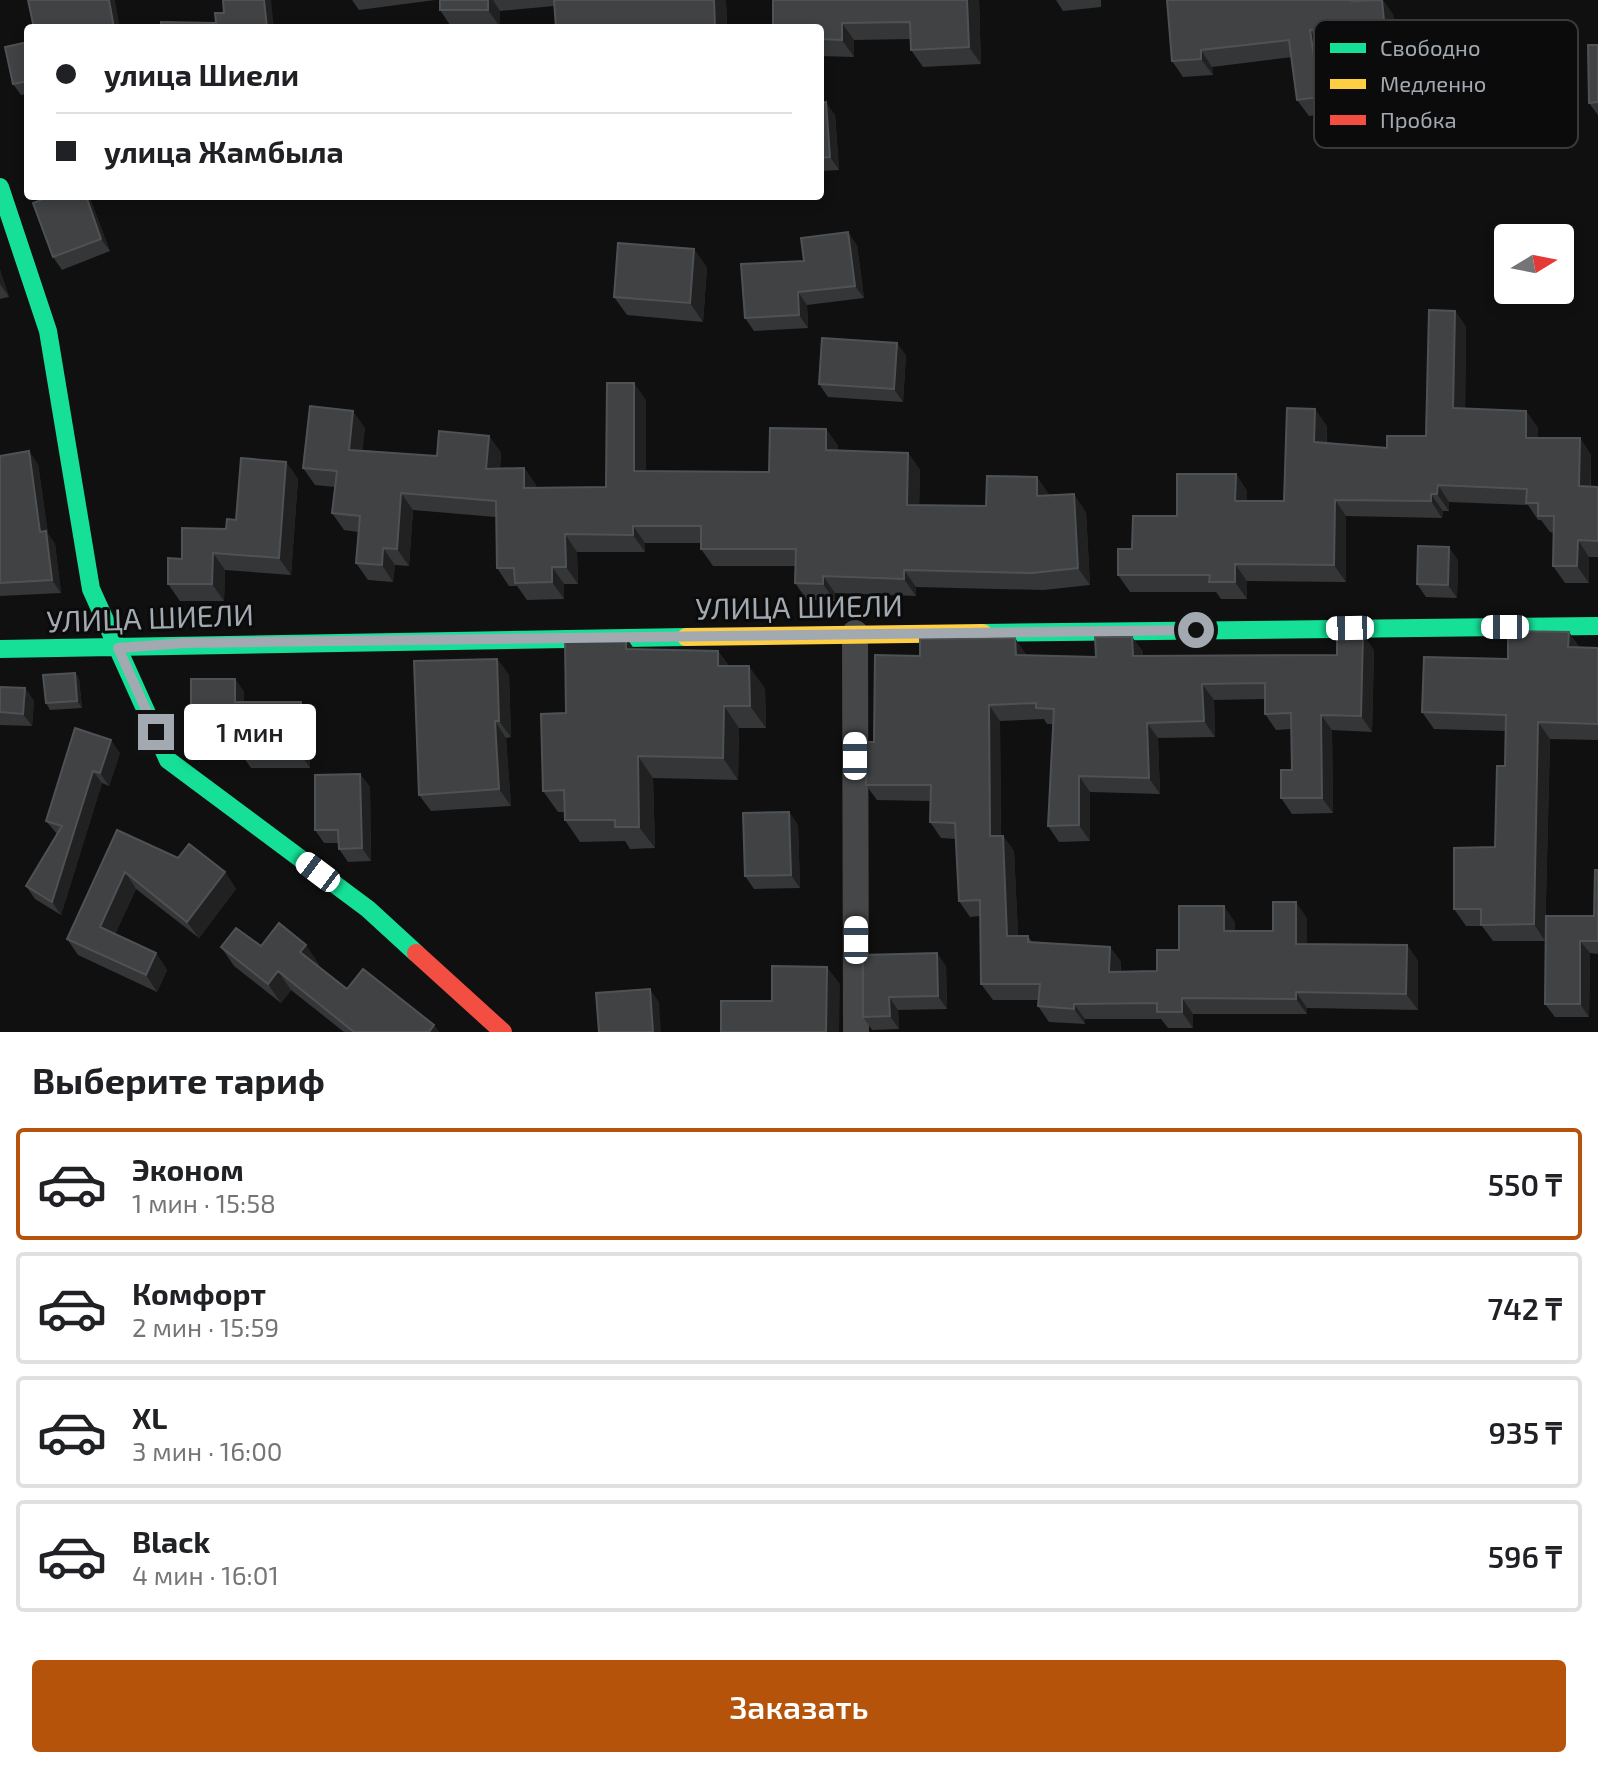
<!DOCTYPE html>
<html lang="ru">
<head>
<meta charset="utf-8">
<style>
	:root { --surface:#fff; --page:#f6f6f6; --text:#202124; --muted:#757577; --line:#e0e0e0; --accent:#b45309 }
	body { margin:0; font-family:"Exo 2",sans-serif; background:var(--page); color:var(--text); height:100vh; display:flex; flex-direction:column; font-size:30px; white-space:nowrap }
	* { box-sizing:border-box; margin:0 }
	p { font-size:26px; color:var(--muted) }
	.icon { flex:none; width:44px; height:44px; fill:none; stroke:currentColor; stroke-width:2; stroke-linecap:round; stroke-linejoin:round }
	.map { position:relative; height:1032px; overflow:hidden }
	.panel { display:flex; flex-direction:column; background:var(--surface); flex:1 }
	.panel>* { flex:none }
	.guide { position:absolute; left:24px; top:24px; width:800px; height:176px; border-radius:8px; box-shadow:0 4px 12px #0003; display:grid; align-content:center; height:176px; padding:0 32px; background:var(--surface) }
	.needle { width:52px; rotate:80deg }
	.controls { position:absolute; left:1494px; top:224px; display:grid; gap:16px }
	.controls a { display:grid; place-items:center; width:80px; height:80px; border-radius:8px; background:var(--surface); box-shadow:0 4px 12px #0003; font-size:40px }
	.end { position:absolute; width:36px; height:36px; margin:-18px; border:10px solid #a2a9b1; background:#111; box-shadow:0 0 0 4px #111 }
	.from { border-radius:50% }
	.bubble { position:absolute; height:56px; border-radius:8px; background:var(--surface); box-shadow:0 4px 12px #0003; font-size:26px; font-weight:600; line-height:56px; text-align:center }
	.car { position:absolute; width:24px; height:48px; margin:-24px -12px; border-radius:10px; box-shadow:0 0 6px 2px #0007; background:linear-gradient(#fff 24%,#345 0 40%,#fff 0 76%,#345 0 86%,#fff 0) }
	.guide b { display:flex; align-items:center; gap:28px; height:76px; font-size:30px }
	.guide b+b { border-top:2px solid var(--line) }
	.guide i { width:20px; height:20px; background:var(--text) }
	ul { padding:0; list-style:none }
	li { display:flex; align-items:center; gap:24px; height:112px; margin:0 16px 12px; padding:0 16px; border:4px solid var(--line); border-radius:8px }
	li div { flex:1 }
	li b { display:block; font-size:30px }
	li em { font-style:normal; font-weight:600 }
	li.selected { border-color:var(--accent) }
	li>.icon { width:72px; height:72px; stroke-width:1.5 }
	h2 { padding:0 32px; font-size:36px; line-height:96px }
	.button { display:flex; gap:16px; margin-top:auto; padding:16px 32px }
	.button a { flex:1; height:92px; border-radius:8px; background:var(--accent); color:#fff; font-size:32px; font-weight:600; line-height:92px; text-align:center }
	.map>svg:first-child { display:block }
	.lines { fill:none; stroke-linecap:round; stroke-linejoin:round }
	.street { stroke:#454749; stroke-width:26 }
	.fast { stroke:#16e098; stroke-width:18 }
	.slow { stroke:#ffcf43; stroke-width:18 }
	.jam { stroke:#f24e42; stroke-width:18 }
	.wall { fill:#343637 }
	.shaded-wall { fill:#212122 }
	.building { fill:#404244; stroke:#4f5255; stroke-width:2 }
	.route { stroke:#a2a9b1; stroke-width:10 }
	.labels { text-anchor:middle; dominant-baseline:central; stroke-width:6; stroke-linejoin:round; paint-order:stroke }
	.street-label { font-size:30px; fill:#a2a9b1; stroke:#0b0b0c }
	.key { fill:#0b0b0c; stroke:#383a3e; stroke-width:2 }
	.key-label { font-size:22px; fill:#a2a9b1 }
</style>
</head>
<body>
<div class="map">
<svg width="1598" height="1032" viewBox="0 0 1598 1032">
	<rect width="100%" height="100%" fill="#101011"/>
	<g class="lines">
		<path class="street" d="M855,633L856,1032"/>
		<path class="fast" d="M0,187L48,331L91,589L168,760L368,909L416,953
			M983,633L1598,626
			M0,649L686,637"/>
		<path class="slow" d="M686,637L983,633"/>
		<path class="jam" d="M416,953L503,1032"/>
	</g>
	<path class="wall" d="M352,0H435L359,10Z
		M440,0H726L727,28H556L554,6L500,11V27L452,28L440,10Z
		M773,0H979L981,64L923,67L911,50V39L854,40V57L820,56V28Z
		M1056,0H1101V7L1063,11Z
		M1167,0L1393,14L1396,37L1322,47L1331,113L1309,116L1297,100L1292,57L1212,67L1213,75L1183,77L1172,61Z
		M28,42V94L21,95L13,84Z
		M1598,45V115L1589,103Z
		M820,103L835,115L839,170L820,171Z
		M51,196H89L110,251L62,270L53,257Z
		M857,245L864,298L807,305L808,328L754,331L745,318L804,261Z
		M707,267L703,322L627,315L614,297Z
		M0,270L9,297L0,299Z
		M1455,311L1466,327L1465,409L1526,411L1538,428V438H1580L1591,455V486L1598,487V557H1589V583H1565L1553,566L1554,533L1550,532L1541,520H1538L1528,505L1449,502V511H1443L1442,518L1346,516V582L1247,581V599H1221L1216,592H1130L1118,575L1132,549L1177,516L1236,474L1247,491V501H1284L1327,426V443L1387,448L1426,436Z
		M906,355L903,402L828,397L819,384Z
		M646,400V471L769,472L826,429L838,446V451L908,453L920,470L919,505L986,506L1037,477L1049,496L1086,512L1090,585L1044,590L916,587V596L835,593V601L807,600L795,583L796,566H713L701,549V543H645V552H577L578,584H564V599L527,600L517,586H509L497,568L496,517L413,510L409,566L395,565L393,582L368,580L356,563L358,532L344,530L332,513L335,487L315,485L303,468L365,428L362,450L437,456L489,436L501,453L500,469L524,468L536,485V488L606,487Z
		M0,456L38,464L48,534L55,544L61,593L0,596Z
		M286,462L298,479L291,575L225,570L224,601H180L168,584L182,559L226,529L236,520Z
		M1458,560L1457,598L1426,597L1417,584Z
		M1132,637L1143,652V656L1337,655L1374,650L1372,732L1332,730L1333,813L1292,814L1281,798L1292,770L1291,729L1276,730L1265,714V699L1214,700L1215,737L1158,738L1160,794L1090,792V841L1059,842L1048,826L1053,724H1047L1044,719L1000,721L1001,836H1003L1014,851L1018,936H1028L1032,942L1110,947L1121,962V972L1157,971L1179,950L1235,922V931H1273L1307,918V944L1407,945L1418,961V1010L1307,1008V1014H1193V1028H1168L1161,1019H1085V1024L1049,1022L1038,1006L1039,1000H993L981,984L980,916L970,917L959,901L956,839L941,838L930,822L931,801L877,800L866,785L874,742L920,656L1026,654V655L1096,657Z
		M1579,647L1598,648V740L1550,739L1545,941H1493L1482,926H1466L1454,909L1495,847L1505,766L1506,731L1434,729L1422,712L1508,659Z
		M635,649L718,651L729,666L765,688L766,728H739L738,780L653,778L655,848L630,849L625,841L580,842L565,820V812H558L543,791Z
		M497,659L509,675L511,737L506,738L511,806L431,811L419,795Z
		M75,673L79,679L82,708L50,710L46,703Z
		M235,679L244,692V702L310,715V768H251L242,755V743H200L191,730Z
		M0,687L25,688L34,701L32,726L0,725Z
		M75,728L120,753L109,786L102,783L61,915L35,899L26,886L57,834L46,821Z
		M360,774L370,787L371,861L348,862L339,849V843H324L315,830Z
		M789,812L798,825L800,888L754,889L745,876Z
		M117,830L178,858L225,872L236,889L199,938L136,889L115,934L156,953L167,970L157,992L78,955L67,939Z
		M1598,870V954L1590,953L1589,1017H1555L1545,1004L1594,916Z
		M261,946L319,964L318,966L347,989L434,1025L439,1032H344L291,990L281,1003L234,966L221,947Z
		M863,955L946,966L947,1009L898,1010L899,1029L872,1030L863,1017Z"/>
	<path class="shaded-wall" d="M109,0H115L120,28H114Z
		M264,0H271L274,28H267Z
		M488,0H493L500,11V27L488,10Z
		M714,0H726L727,28H715Z
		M967,0H979L981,64L969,47Z
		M1382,0H1383L1393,14L1396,37L1384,21Z
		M842,23L854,40V57L842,40Z
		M1310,30L1322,47L1331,113L1320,97Z
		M1201,50L1212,67L1213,75L1201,59Z
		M826,102L835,115L839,170L830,157Z
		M86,196H89L90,198L110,251L101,239Z
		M848,232L857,245L864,298L855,286Z
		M694,249L707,267L703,322L690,303Z
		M0,270L9,297L0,284Z
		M798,292L807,305L808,328L799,315Z
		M1455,311L1466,327L1465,425L1453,408Z
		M897,343L906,355L903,402L894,389Z
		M634,383L646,400V488L634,471Z
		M1315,409L1327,426L1326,459L1314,442Z
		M353,411L365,428L361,467L349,450Z
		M1526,411L1538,428V454L1526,438Z
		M826,429L838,446V467L826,450Z
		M489,436L501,453L498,486L486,469Z
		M1580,438L1591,455L1590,503L1579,486Z
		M29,451L38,464L48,534L55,544L61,593L52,580L40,532Z
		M908,453L920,470L919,522L907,505Z
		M286,462L298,479L291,575L279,558Z
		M524,468L536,485V505L524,488Z
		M1236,474L1247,491V517L1235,501Z
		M1037,477L1049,494V513L1037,496Z
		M1438,485L1449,502V511L1437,494Z
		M401,493L413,510L409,566L397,549Z
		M1074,494L1086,512L1090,585L1078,568Z
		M1431,494L1443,511L1442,518L1431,501Z
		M1335,500L1346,516V582L1334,565Z
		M633,526L645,543V552L633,535Z
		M565,534L577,552L578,584L566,567Z
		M1578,540L1589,557V583L1577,566Z
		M1449,547L1458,560L1457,598L1448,585Z
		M383,548L395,565L393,582L382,565Z
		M213,553L225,570L224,601L212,584Z
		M1235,564L1247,581V599L1235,582Z
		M552,567L564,584V599L552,582Z
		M904,570L916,587V596L904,579Z
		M823,576L835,593V601L823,584Z
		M1569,632L1581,649L1568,647Z
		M1363,634L1374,650L1372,732L1361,716Z
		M626,637L641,659L626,649Z
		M1132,637L1143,652L1144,671L1133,656Z
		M1015,638L1026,654L1027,671L1016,655Z
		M718,651L733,672L718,666Z
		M497,659L509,675L511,737L499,721Z
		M749,666L765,688L766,728L750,706Z
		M75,673L79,679L82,708L77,701Z
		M235,679L244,692V715L235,702Z
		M1202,684L1214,700L1215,737L1204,721Z
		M25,688L34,701L32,726L23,714Z
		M301,702L310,715V768L301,755Z
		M989,705L1000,721L1001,852L990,836Z
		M724,706L739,728L738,780L723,758Z
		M1321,715L1332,730L1333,813L1322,798Z
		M495,721L506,738L511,806L499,789Z
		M1538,722L1550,739L1545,941L1534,924Z
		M1147,723L1158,738L1160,794L1149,778Z
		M111,740L120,753L109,786L100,773Z
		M638,756L653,778L655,848L639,827Z
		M93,771L102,783L61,915L52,902Z
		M360,774L370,787L371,861L362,848Z
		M1079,776L1090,792V841L1079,825Z
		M789,812L798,825L800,888L791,875Z
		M1003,836L1014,851L1019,952L1007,936Z
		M125,872L136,889L111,944L100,927Z
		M225,872L236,889L199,938L187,922Z
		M1296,902L1307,918V959L1296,944Z
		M1224,906L1235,922V947L1224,931Z
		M1580,941L1590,953L1589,1017L1580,1004Z
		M306,945L319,964L314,971L300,952Z
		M1407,945L1418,961V1010L1406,994Z
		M1110,947L1121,962L1120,988L1109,972Z
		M156,953L167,970L157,992L146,975Z
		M937,953L946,966L947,1009L938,996Z
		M827,967L840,984L839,1032H826Z
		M278,971L291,990L281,1003L268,984Z
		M650,989L659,1002L661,1032H653Z
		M1296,992L1307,1008V1014L1296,999Z
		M889,997L898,1010L899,1029L890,1016Z
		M1182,998L1193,1014V1028L1182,1012Z
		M1074,1004L1085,1019V1024L1074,1009Z
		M434,1025L439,1032H429Z"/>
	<path class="building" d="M28,0H109L114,28H34Z
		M223,0H264L267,28H161V22L216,23L215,13H224Z
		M440,0H488V10H440Z
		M554,0H714L715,28H556Z
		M773,0H967L969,47L911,50L910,22L842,23V40L820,39V28H773Z
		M1167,0H1352V1L1382,0L1384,21L1310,30L1320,97L1297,100L1289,40L1201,50V59L1172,61Z
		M28,42V81L13,84L5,47Z
		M1588,45H1598V102L1589,103Z
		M826,102L830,157L820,158V103Z
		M51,196H86L101,239L53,257L33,203Z
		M848,232L855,286L798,292L799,315L745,318L741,264L804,261L801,238Z
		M618,243L694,249L690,303L614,297Z
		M1429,310L1455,311L1453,408L1526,411V438H1580L1579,486L1598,487V541L1578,540L1577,566H1553L1554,516H1538V503H1526L1527,489L1438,485L1437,494H1431V501L1335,500L1334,565L1235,564V582H1209L1210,575H1118V549H1132L1133,516H1177V474H1236L1235,501H1284L1287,408L1315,409L1314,442L1387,448V436H1426Z
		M822,338L897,343L894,389L819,384Z
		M607,383H634V471L769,472L770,428L826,429V450L908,453L907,505L986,506L987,476L1037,477V496L1074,494L1078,568L1032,573L904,570V579L823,576V584L795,583L796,549H701V526H633V535L565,534L566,567H552V582L515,583L514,568H497L496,501L401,493L397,549L383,548L382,565L356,563L360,516L332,513L337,471L303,468L310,406L353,411L349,450L437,456L439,431L489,436L486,469L524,468V488L606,487Z
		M29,451L40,532L46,531L52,580L0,583V456Z
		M241,458L286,462L279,558L213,553L212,584H168V558L182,559V528L226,529L227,519L236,520Z
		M1418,546L1449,547L1448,585L1417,584Z
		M1508,631L1569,632L1568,647L1598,648V724L1538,722L1534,924L1481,925V909H1454V848L1495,847L1497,766H1505L1506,715L1422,712L1424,657L1508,659Z
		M1337,634H1363L1361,716L1321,715L1322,798H1281V770H1292L1291,713L1265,714V683L1202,684L1204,721L1147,723L1149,778L1079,776V825L1048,826L1054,709L1036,708V703L989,705L990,836H1003L1007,936H1028V942L1110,947L1109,972L1157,971V950H1179V906H1224V931H1273V902H1296V944L1407,945L1406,994L1296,992V999L1182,998V1012H1157V1003L1074,1004V1009L1038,1006L1040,984H981L980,900L959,901L955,823L930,822L931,785H866V742H874L875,655L920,656V639L1015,638L1016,655L1096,657L1095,637H1132L1133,656L1337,655Z
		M626,637V649L718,651V666H749L750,706H724L723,758L638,756L639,827H615V820H565L564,790L543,791L541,714L566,713L565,638Z
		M497,659L499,721H495L499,789L419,795L414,661Z
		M75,673L77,701L46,703L43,675Z
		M191,679H235V702H301V755H242V730H191Z
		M0,687L25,688L23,714L0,712Z
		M75,728L111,740L100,773L93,771L52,902L26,886L62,826L46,821Z
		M360,774L362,848L339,849L338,830H315V775Z
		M789,812L791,875L745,876L743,813Z
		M117,830L178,858L189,844L225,872L187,922L125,872L100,927L156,953L146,975L67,939Z
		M1595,870H1598V941H1580V1004H1545L1546,916H1594Z
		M279,923L306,945L300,952L347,989L363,969L434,1025L429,1032H354L278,971L268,984L221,947L236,928L261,946Z
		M937,953L938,996L889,997L890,1016L863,1017V955Z
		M772,966L827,967L826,1032H721V1001H772Z
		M650,989L653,1032H599L596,993Z"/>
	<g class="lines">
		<path class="route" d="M156,732L118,648L185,643L1196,630"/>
	</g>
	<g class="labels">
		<g class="street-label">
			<text transform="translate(799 606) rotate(-1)">УЛИЦА ШИЕЛИ</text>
			<text transform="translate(150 617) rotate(-2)">УЛИЦА ШИЕЛИ</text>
		</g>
	</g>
	<rect x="1314" y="20" width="264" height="128" rx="12" class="key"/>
	<rect x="1330" y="43" width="36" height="10" fill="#16e098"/>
	<rect x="1330" y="79" width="36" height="10" fill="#ffcf43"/>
	<rect x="1330" y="115" width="36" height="10" fill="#f24e42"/>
	<g class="key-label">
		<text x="1380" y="56">Свободно</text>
		<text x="1380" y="92">Медленно</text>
		<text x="1380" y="128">Пробка</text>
	</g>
</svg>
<div class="controls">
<a><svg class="needle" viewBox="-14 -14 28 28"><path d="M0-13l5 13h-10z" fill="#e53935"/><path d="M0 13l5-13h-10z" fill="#757577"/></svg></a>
</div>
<i class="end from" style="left:1196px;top:630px"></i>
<i class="end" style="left:156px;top:732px"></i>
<div class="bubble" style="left:184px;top:704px;width:132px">1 мин</div>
<i class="car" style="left:1505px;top:627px;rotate:270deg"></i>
<i class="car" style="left:1350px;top:628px;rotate:269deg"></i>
<i class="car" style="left:855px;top:756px;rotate:0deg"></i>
<i class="car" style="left:318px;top:872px;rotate:307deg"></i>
<i class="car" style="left:856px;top:940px;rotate:0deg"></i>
<div class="guide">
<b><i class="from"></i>улица Шиели</b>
<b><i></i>улица Жамбыла</b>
</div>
</div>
<section class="panel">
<h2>Выберите тариф</h2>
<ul>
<li class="selected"><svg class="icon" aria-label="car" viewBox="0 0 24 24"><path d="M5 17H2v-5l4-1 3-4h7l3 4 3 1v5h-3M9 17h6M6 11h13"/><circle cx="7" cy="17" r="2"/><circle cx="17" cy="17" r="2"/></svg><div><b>Эконом</b><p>1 мин · 15:58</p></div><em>550 ₸</em></li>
<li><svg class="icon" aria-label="car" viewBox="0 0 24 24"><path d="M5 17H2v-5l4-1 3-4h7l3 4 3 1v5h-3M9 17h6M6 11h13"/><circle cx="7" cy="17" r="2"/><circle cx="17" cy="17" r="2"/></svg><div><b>Комфорт</b><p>2 мин · 15:59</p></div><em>742 ₸</em></li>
<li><svg class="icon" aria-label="car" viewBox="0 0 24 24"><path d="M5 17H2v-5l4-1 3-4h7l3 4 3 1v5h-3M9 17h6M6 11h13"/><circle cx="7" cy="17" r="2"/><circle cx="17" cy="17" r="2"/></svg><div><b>XL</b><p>3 мин · 16:00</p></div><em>935 ₸</em></li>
<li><svg class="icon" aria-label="car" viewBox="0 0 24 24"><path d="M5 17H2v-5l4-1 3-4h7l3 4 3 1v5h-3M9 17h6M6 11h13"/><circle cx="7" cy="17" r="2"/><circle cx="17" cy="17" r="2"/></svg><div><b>Black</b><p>4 мин · 16:01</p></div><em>596 ₸</em></li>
</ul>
<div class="button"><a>Заказать</a></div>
</section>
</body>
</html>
